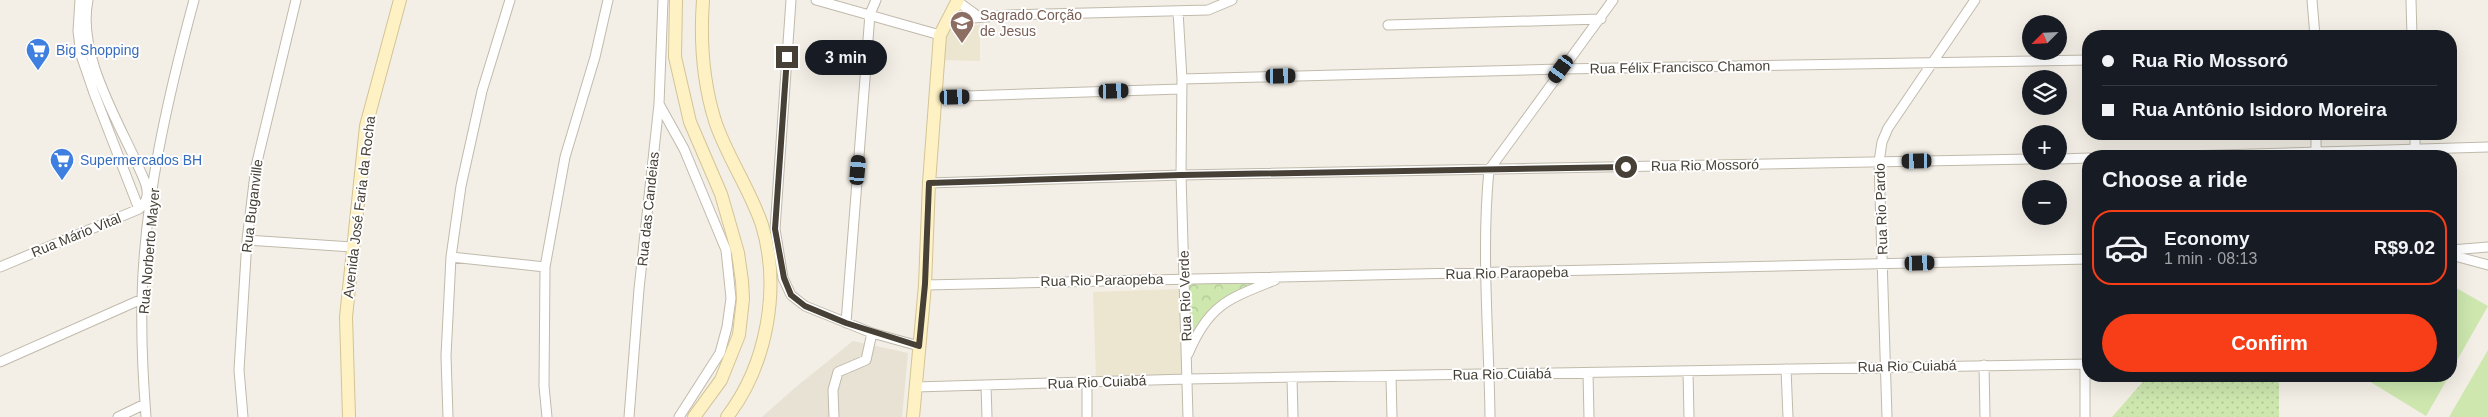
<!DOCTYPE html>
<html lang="en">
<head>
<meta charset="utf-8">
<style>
	:root { --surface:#171b24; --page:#242831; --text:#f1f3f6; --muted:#9ea1a6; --line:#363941; --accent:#f83e18 }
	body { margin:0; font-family:Arial,sans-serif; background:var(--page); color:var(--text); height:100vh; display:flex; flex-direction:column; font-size:19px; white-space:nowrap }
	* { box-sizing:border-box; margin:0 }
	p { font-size:16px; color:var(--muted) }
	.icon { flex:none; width:28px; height:28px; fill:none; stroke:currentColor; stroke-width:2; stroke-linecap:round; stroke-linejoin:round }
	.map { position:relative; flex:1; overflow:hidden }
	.details { position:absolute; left:2082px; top:150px; width:375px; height:232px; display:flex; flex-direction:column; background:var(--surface); border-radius:20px; box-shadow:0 5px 20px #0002 }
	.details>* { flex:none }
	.banner { position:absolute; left:2082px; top:30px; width:375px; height:110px; border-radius:20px; box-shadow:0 5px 20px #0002; display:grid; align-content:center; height:110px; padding:0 20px; background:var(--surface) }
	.needle { width:32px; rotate:246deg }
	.controls { position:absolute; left:2022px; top:15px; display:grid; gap:10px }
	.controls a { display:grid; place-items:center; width:45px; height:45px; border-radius:50%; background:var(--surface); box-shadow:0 5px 20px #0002; font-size:25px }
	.end { position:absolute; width:22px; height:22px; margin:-11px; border:6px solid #464036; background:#fff; box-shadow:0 0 0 2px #fff }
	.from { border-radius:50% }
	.bubble { position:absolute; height:35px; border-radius:18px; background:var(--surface); box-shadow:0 5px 20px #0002; font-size:16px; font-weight:800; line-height:35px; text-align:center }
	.car { position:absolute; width:15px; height:30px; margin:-15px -8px; border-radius:6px; box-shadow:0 0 4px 1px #0007; background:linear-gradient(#222 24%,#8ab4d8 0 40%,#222 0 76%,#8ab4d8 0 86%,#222 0) }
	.banner b { display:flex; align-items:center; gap:18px; height:48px; font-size:19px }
	.banner b+b { border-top:1px solid var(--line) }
	.banner i { width:12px; height:12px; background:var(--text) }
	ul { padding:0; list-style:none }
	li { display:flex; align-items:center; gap:15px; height:75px; margin:0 10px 8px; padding:0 10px; border:2px solid transparent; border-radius:20px }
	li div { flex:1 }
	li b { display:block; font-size:19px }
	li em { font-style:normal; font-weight:800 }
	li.selected { border-color:var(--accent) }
	li>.icon { width:45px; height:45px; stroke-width:1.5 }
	h2 { padding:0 20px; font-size:22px; line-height:60px }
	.button { display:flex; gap:10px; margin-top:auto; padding:10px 20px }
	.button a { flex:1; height:58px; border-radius:30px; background:var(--accent); color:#fff; font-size:20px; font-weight:800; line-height:58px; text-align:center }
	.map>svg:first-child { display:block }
	.residential { fill:#e7e2d4 }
	.education { fill:#ece5d0 }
	.grass { fill:url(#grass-dots) }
	.park { fill:url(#park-crowns) }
	.pitch { fill:#cde7af }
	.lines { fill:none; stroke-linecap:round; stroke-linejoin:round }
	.street-casing { stroke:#c1baac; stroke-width:11 }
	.secondary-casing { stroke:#d3c496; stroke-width:14 }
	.street { stroke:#fff; stroke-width:9 }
	.secondary { stroke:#fef2c5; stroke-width:12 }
	.route { stroke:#464036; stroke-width:6 }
	.labels { text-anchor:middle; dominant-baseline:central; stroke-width:4; stroke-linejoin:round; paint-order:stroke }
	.education-label { font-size:14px; fill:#785e54; stroke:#fff; text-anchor:start }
	.shop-label { font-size:14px; fill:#366cbe; stroke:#fff; text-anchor:start }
	.street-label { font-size:14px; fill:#464036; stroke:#fff }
</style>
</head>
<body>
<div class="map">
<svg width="2488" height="417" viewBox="0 0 2488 417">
	<defs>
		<pattern id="grass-dots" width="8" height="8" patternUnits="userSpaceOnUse" patternTransform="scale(1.25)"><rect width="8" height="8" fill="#cde7af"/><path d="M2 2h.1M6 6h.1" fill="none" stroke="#b1c797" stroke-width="1.8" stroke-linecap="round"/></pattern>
		<pattern id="park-crowns" width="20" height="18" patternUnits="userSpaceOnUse" patternTransform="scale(1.25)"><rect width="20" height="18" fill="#cde7af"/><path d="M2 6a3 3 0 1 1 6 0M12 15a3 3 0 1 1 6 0" fill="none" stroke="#b1c797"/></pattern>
	</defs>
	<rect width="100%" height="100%" fill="#f3efe6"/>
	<path class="residential" d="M853,341L908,353L902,417H762L796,387Z"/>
	<path class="education" d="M980,25V61L942,60L946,27Z
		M1180,289L1183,376L1096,379L1093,292Z"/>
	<path class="grass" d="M2148,376H2279V417H2112Z"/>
	<path class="park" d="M1264,280C1230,298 1209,303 1191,339L1189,281Z"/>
	<path class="pitch" d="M2451,285L2488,306L2451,371Z
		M2488,350V417H2449Z
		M2372,376H2449L2426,416L2369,381Z"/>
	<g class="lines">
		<defs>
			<path id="street" d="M80,0L78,31L81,55L94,93L139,209
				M791,0L775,229L783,278L791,295L805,306L872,333L919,346
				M816,0L940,35
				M2312,0L2315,36
				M2411,0L2412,36
				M957,1L979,17
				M1178,11L1182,79L1181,175L1188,417
				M948,20L1010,15L1208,10L1232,0
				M1388,25L1601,19
				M1182,79L1561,69L2089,60
				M935,97L1181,89
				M659,104L684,149L726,250L731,298L727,327L720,353L679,417
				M2316,134V156
				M2415,134V148
				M2185,156L2488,147
				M2059,159L2089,158
				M929,183L1181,175L2031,159
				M247,240L352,247
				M2451,250L2488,247
				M2451,255L2488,265
				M451,257L545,267
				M0,267L139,209C148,201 149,193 145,182C124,129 76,59 88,0
				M925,285L2089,259
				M846,323L870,14L876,0
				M1188,354C1209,304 1228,299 1275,280
				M0,362L142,299
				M2085,364V417
				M1984,365L1985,417
				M1786,369L1788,417
				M1688,371L1689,417
				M1588,373L1589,417
				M1391,377L1392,417
				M1292,378L1293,417
				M1087,383V417
				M986,385L987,417
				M915,387L1187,379L2089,364
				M118,417L145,404
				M146,417C143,378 141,338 142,299C144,200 168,96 194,0
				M243,417L239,370L247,240L256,166L296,0
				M448,417L446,356L451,257L461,186L482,91L510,0
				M547,417L544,386L545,267L565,157L595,57L608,0
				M629,417L639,289L659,104L663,0
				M834,417L833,390L838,372L866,360L872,333
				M1490,417C1489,334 1481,252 1489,170L1613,0
				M1887,417L1879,162L1882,142L1888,128L1975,0"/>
			<path id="secondary" d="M676,0L675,57L690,122L721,194L738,253L742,281L743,299L739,335L721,380L694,417
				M703,0C700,40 703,82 715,121C727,157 750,189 762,225C781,288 767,365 727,417
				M349,417L346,317L366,126L400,0
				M913,417L925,285L929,183L940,35L958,0"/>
		</defs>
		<use href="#street" class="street-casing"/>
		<use href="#secondary" class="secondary-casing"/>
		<use href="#street" class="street"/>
		<use href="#secondary" class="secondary"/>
	</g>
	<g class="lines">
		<path class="route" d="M787,57L775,229L784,278L791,295L805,306L846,323L919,346L925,284L929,183L1181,175L1626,167"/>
	</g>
	<defs>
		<symbol id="school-pin" viewBox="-11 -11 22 30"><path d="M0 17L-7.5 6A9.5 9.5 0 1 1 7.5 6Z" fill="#8d6e63" stroke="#fff"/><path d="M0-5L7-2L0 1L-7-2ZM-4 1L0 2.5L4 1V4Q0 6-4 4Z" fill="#fff"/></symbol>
		<symbol id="supermarket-pin" viewBox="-11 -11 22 30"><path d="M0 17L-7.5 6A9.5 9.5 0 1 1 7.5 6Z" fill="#3f7fe0" stroke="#fff"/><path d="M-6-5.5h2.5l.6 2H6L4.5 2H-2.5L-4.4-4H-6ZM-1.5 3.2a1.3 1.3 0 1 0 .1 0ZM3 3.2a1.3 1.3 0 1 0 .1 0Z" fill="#fff"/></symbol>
	</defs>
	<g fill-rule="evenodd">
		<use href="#school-pin" x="948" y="9" width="28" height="38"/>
		<use href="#supermarket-pin" x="24" y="36" width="28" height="38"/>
		<use href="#supermarket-pin" x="48" y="146" width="28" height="38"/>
	</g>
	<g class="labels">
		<g class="education-label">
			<text x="980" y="15">Sagrado Corção<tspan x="980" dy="16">de Jesus</tspan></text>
		</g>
		<g class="shop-label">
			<text x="56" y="50">Big Shopping</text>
			<text x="80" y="160">Supermercados BH</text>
		</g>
		<g class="street-label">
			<text transform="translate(1680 67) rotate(-1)">Rua Félix Francisco Chamon</text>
			<text transform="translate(1705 165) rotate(-1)">Rua Rio Mossoró</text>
			<text transform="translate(252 206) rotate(-83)">Rua Buganville</text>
			<text transform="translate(359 207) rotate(-83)">Avenida José Faria da Rocha</text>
			<text transform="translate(648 209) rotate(-84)">Rua das Candeias</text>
			<text transform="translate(1881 209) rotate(-92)">Rua Rio Pardo</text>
			<text transform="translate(76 235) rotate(-22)">Rua Mário Vital</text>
			<text transform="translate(149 251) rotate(-85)">Rua Norberto Mayer</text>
			<text transform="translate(1507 273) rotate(-1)">Rua Rio Paraopeba</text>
			<text transform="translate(1102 280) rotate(-1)">Rua Rio Paraopeba</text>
			<text transform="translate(1185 296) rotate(-92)">Rua Rio Verde</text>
			<text transform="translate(1907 366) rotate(-1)">Rua Rio Cuiabá</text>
			<text transform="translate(1502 374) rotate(-1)">Rua Rio Cuiabá</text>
			<text transform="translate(1097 382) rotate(-2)">Rua Rio Cuiabá</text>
		</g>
	</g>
</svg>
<div class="controls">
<a><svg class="needle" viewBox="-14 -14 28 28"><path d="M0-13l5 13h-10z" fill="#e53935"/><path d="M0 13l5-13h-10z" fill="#9ea1a6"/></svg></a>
<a><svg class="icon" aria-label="layers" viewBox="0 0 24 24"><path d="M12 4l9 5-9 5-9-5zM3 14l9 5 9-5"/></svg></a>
<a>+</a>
<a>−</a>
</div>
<i class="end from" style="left:1626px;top:167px"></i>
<i class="end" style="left:787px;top:57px"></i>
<div class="bubble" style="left:805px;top:40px;width:82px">3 min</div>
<i class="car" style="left:1561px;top:69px;rotate:216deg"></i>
<i class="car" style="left:1281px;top:76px;rotate:89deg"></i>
<i class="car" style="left:1114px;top:91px;rotate:88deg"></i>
<i class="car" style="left:955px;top:97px;rotate:88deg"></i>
<i class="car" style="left:1917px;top:161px;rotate:269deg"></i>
<i class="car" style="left:858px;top:170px;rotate:5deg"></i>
<i class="car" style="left:1920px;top:263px;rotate:88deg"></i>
<div class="banner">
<b><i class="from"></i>Rua Rio Mossoró</b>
<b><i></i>Rua Antônio Isidoro Moreira</b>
</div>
<section class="details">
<h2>Choose a ride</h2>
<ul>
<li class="selected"><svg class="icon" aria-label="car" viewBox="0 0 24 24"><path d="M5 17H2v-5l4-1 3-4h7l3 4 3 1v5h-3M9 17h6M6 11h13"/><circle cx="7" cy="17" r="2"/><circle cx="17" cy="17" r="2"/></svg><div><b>Economy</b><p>1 min · 08:13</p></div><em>R$9.02</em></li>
</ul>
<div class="button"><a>Confirm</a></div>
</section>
</div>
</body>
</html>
